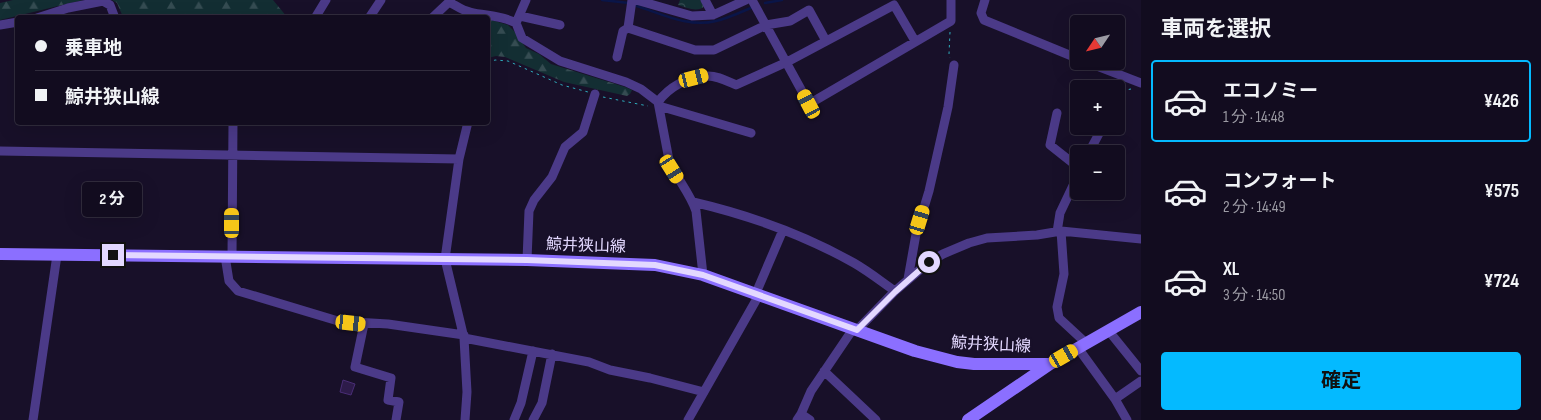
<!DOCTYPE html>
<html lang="ja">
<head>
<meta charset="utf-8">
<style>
	:root { --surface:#120c1f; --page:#1b1528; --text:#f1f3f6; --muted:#9c9ba4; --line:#312c3d; --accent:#04baff }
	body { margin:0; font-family:"Sofia Sans Condensed","Noto Sans JP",sans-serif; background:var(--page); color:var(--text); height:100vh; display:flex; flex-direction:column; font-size:19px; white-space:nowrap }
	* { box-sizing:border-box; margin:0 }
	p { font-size:16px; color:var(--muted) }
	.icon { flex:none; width:28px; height:28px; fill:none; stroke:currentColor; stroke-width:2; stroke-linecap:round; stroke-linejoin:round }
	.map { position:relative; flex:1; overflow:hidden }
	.drawer { display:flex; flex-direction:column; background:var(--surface); width:400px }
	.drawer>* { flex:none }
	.top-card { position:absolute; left:15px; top:15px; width:475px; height:110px; border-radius:5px; box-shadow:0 5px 20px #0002,0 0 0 1px var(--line); display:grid; align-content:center; height:110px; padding:0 20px; background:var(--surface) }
	.needle { width:32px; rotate:235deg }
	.fabs { position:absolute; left:1070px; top:15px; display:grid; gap:10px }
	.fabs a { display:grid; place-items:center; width:55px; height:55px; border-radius:5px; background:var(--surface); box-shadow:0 5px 20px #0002,0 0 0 1px var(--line); font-size:25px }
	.end { position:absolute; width:22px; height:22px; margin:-11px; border:6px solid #e3d8ff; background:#111; box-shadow:0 0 0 2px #111 }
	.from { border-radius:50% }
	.bubble { position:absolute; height:35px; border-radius:5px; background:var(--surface); box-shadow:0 5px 20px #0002,0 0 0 1px var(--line); font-size:16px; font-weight:700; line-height:35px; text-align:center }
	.car { position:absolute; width:15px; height:30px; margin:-15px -8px; border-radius:6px; box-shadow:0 0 4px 1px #0007; background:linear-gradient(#f5c518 24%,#345 0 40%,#f5c518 0 76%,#345 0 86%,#f5c518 0) }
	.top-card b { display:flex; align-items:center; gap:18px; height:48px; font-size:19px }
	.top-card b+b { border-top:1px solid var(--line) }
	.top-card i { width:12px; height:12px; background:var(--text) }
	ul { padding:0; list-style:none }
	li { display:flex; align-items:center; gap:15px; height:82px; margin:0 10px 8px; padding:0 10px; border:2px solid transparent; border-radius:5px }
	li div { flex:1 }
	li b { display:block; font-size:19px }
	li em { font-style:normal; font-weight:700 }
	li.selected { border-color:var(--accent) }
	li>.icon { width:45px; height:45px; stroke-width:1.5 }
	h2 { padding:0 20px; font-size:22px; line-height:60px }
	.primary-button { display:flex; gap:10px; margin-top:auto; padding:10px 20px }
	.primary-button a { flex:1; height:58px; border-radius:5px; background:var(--accent); color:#111; font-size:20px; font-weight:700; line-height:58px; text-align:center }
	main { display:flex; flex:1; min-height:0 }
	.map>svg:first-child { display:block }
	.forest { fill:url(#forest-firs) }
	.park { fill:url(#park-crowns) }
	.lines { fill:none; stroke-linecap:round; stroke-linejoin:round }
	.stream { stroke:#0a1548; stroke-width:2.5 }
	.building { fill:#2d1b4a; stroke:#492d76 }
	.path { stroke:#2eacbc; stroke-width:1; stroke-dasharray:2.5 4; stroke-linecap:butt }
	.minor { stroke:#4b3a88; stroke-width:9 }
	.secondary { stroke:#8b6fff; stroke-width:12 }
	.route { stroke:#e3d8ff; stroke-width:6 }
	.labels { text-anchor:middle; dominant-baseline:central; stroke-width:4.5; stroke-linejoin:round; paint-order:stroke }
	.street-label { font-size:16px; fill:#e3d8ff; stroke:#181029 }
</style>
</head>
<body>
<main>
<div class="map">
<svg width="1141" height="420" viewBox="0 0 1141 420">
	<defs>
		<pattern id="forest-firs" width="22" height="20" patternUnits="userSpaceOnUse" patternTransform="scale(1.25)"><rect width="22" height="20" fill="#132e33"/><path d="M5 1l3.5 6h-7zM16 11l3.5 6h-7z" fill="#354c52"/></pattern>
		<pattern id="park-crowns" width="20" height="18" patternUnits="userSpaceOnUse" patternTransform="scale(1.25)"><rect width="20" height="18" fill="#132e33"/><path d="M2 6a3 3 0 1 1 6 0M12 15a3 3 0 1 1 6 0" fill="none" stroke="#354c52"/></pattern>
	</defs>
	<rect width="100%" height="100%" fill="#181029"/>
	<path class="forest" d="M13,0H83L0,20V3Z
		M112,0H273L287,17H123L117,3Z
		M488,19L508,25L514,31L526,48L539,54L551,64L625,87L632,90L630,94L627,96L564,82L505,57L496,56L488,58Z"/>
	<path class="park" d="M680,0H702L705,6C697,13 688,8 678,5Z"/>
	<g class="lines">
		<path class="stream" d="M602,0L629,3
			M765,3L782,0
			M637,6C662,14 689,28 716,21C729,18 741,12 753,7"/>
	</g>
	<path class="building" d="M343,380L355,384L351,395L340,392Z"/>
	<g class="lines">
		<path class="path" d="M950,32L949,54L950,58
			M488,63L495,60L508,61L562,85L588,92
			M1116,92L1131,89
			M603,97L648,106"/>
		<path class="minor" d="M526,0L516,23L522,38L560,61L626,82L641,89L658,102L669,160C676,178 690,193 696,211L703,275
			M632,0L628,28L695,50H714L766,25L790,21L809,10L826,41
			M636,0L692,16L713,15L746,0
			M705,0L713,15
			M752,0L809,104L951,21V0
			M985,0L981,13L984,20L1079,59
			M520,16L560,25
			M37,18L68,8L103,1L110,5L115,18
			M315,18L326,0
			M369,18L381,0
			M432,18L449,2C455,5 463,11 470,12C486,16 501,15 516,23
			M0,25L18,22
			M617,57L623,31L628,28
			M1084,61L1141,83
			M658,102C669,87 687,77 706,76C716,75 727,81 736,85L787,62L894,5L915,41
			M659,106L751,133
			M1057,113L1050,145L1079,168
			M0,151L459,159
			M1088,154L1103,126
			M693,202C749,215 804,235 854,263C868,271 882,282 895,291
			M1061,231L1064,274L1057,307L1059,318L1086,343
			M1057,232L1060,213L1079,173
			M225,256L229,281L238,291L338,321L388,324L464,335
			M232,256L233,122
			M527,260L529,211L534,200L552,177L565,147L583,132L595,94
			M908,279L916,234L929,191L948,107L954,65
			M756,293L783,230
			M364,324L355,367L391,378L388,400L399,402L396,420
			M857,330L895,291L929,262L943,254L969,243L987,238L1037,235L1061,231L1141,239
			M1108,330L1141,371
			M464,338L589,362L610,370L650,378L704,392
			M1078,348L1115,399L1127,420
			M824,371L876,420
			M1115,399L1141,381
			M801,414L810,420
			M33,420L57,255
			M465,420L467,392L464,338L445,259L459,159L468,122
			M514,420L521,403L533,351
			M533,420L542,403L552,354
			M688,420L759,295
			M797,420L801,414L811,391L853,329"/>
		<path class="secondary" d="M0,254L527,260L655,265L703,275L915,351L957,362L974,364H1050
			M968,420L1050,364L1141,312"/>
	</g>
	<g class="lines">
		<path class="route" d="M113,255L527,260L655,265L703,275L857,330L895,292L929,262"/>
	</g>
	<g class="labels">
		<g class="street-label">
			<text transform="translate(586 246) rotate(2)">鯨井狭山線</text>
			<text transform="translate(991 345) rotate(3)">鯨井狭山線</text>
		</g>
	</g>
</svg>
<div class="fabs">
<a><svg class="needle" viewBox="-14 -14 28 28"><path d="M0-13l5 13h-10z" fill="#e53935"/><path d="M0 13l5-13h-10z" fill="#9c9ba4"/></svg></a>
<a>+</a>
<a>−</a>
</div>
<i class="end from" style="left:929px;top:262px"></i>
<i class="end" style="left:113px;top:255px"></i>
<div class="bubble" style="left:82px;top:182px;width:60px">2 分</div>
<i class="car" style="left:694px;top:78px;rotate:76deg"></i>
<i class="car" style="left:809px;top:104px;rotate:332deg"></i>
<i class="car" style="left:672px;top:169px;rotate:148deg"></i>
<i class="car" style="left:920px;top:220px;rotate:17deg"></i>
<i class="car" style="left:232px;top:223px;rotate:0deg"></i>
<i class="car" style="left:351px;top:323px;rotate:96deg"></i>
<i class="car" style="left:1064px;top:356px;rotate:60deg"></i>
<div class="top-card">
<b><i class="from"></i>乗車地</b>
<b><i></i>鯨井狭山線</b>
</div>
</div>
<section class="drawer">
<h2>車両を選択</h2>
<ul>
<li class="selected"><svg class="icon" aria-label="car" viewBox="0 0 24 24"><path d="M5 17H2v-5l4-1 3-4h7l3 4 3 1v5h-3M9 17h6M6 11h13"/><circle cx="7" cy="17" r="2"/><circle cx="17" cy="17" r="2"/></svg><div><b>エコノミー</b><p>1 分 · 14:48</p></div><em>¥426</em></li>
<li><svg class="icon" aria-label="car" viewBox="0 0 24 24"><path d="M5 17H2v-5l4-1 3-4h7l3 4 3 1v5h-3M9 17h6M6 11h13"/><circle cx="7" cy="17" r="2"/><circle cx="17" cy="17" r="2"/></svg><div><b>コンフォート</b><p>2 分 · 14:49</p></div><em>¥575</em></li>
<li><svg class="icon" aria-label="car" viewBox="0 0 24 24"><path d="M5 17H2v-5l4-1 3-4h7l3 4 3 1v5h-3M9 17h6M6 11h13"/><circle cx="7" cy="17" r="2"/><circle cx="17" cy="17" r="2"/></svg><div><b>XL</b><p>3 分 · 14:50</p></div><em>¥724</em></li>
</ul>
<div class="primary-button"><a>確定</a></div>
</section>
</main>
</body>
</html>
